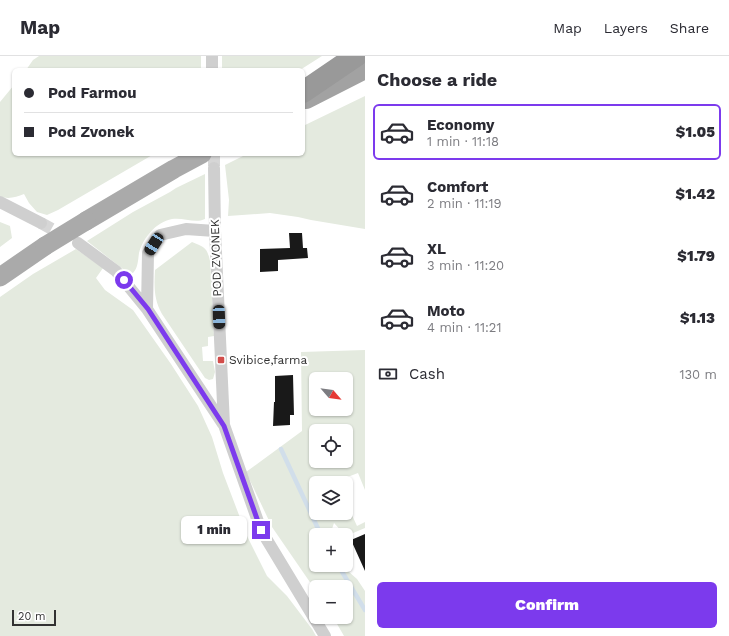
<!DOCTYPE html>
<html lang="en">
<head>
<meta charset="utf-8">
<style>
	:root { --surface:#fff; --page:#f7f7f7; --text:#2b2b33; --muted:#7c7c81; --line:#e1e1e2; --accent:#7c3aed }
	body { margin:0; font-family:"Work Sans",sans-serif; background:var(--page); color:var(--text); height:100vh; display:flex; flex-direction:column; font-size:15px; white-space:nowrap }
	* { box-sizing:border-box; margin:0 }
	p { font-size:13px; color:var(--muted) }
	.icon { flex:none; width:22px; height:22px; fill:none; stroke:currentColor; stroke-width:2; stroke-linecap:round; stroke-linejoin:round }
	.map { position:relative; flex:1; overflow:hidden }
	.details { display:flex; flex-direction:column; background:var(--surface); width:364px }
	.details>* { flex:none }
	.top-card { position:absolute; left:12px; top:12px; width:293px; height:88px; border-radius:6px; box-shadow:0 1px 3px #0004; display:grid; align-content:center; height:88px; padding:0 12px; background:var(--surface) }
	.needle { width:26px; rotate:118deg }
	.fabs { position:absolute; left:309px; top:316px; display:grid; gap:8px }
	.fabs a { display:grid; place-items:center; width:44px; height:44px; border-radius:6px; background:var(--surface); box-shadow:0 1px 3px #0004; font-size:20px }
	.scale { position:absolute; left:12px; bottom:10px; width:44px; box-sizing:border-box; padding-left:4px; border:2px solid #323232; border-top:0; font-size:11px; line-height:14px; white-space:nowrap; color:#323232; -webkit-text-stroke:3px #fff; paint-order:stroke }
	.end { position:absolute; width:18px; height:18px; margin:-9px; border:5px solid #7c3aed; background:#fff; box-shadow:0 0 0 2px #fff }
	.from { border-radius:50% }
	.bubble { position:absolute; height:28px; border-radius:6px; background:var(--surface); box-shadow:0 1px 3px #0004; font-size:13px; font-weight:800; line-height:28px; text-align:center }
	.car { position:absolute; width:12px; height:24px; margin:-12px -6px; border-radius:5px; box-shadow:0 0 3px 1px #0007; background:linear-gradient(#222 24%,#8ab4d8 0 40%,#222 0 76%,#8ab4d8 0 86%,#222 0) }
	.top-card b { display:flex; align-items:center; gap:14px; height:38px; font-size:15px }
	.top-card b+b { border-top:1px solid var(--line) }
	.top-card i { width:10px; height:10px; background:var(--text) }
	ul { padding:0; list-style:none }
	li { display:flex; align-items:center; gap:12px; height:56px; margin:0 8px 6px; padding:0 4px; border:2px solid transparent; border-radius:6px }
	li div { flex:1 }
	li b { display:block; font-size:15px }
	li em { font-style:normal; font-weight:800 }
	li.on { border-color:var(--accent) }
	li>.icon { width:36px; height:36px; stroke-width:1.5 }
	h2 { padding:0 12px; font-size:18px; line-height:48px }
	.pay { display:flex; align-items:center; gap:10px; height:44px; padding:0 12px; font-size:15px }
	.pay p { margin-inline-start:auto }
	.cta { display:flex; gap:8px; margin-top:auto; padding:8px 12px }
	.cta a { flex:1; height:46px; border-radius:6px; background:var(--accent); color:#fff; font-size:16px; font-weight:800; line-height:46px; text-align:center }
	header { display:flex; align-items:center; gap:24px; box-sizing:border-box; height:56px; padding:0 20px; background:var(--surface); border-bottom:1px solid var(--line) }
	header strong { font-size:19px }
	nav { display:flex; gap:22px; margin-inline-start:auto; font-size:14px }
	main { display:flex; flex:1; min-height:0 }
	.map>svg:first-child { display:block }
	.green { fill:#e4eadf; fill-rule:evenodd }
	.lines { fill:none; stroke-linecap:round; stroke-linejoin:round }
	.stream { stroke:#d1deea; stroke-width:4.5 }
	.building { fill:#191919 }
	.minor-tunnel { stroke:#d6d6d6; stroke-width:12; stroke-dasharray:12 6; stroke-linecap:butt }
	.minor { stroke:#cfcfcf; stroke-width:12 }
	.primary { stroke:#aaa; stroke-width:19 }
	.trunk { stroke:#a2a2a2; stroke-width:20 }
	.motorway { stroke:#999; stroke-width:22 }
	.primary-bridge { stroke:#aaa; stroke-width:19 }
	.route { stroke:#7c3aed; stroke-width:5 }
	.poi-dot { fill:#d24c4a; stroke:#fff; stroke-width:1.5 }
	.labels { text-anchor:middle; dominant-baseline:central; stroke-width:4; stroke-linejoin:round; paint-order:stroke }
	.street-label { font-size:12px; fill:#323232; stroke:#fff }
	.poi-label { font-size:12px; fill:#323232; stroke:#fff; text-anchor:start }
</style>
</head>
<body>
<header>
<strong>Map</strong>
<nav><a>Map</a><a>Layers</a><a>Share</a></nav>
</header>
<main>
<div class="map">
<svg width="365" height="580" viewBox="0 0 365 580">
	<rect width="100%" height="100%" fill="#fff"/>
	<path class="green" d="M39,0H201V14H26L33,4Z
		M222,0H322L300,14H222Z
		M14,29V98H154L58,154L47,159L37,156L29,147L24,138C16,141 8,144 0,140V46Z
		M365,40V173L311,164L298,161L270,157L228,160L229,144L225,109L247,98H303V70Z
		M205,118V163C195,168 183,161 172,163C156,166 143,182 139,197C138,204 138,212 133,217H128L87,185L133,156L170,136L176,132Z
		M0,166L10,170L12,182L0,191Z
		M192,186C204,191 207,191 210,205L214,280L208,281V290L202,291L203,305H213L215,316L213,323L209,324L205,322L162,258C154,244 154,231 155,214Z
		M76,193L103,212L96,222L105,234L133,254L171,308L198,350L212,381L223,417L247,480L267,520L287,540L312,573L316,580H0V241L33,218Z
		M365,294V434L358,417L337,425L338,427H316V457H346V446L357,470L365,466V472L346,480V479H345L334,467L330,479H316V509H341L357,523L365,535V580H344L333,561H346V531H316V535L272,471L246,416L302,375L301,296ZM316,323H346V353H316ZM316,375H346V405H316Z"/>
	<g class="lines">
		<path class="stream" d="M281,393L321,479
			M338,509L365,554"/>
	</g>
	<path class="building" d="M289,177H302L303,192H307L308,202L278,204V215L260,216V193L290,192Z
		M293,319L294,359H290V369L273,370L274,346H275V320Z
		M365,478V515L351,484Z"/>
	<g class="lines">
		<path class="minor-tunnel" d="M214,98V112
			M41,167L68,182"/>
		<path class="minor" d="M212,0V14
			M214,112L215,175L224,369L261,474L325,580
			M0,146L41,167
			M215,175L186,173L160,179L148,197L147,253L223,368
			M78,187L116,215L147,253"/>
		<path class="primary" d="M86,165L174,113L202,98
			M0,221L45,190"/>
		<path class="trunk" d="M306,43L365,13"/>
		<path class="motorway" d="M303,36L356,0"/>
		<path class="primary-bridge" d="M45,190L86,165"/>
	</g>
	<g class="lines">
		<path class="route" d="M124,224L148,253L224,370L261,474"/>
	</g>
	<rect class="poi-dot" x="217" y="300" width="8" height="8" rx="2"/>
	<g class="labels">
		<g class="street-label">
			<text transform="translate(216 202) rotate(-92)">POD ZVONEK</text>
		</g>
		<g class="poi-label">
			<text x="229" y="304">Svibice,farma</text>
		</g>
	</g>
</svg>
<div class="fabs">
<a><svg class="needle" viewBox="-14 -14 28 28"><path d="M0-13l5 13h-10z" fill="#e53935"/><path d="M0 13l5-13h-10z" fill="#7c7c81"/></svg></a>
<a><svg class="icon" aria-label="locate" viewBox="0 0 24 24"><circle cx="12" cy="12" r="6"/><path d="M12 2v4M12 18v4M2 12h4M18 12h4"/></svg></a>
<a><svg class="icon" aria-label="layers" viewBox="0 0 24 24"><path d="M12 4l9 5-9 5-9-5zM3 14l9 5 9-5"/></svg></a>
<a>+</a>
<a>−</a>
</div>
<div class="scale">20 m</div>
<i class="end from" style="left:124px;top:224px"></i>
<i class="end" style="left:261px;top:474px"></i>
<div class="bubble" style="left:181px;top:460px;width:66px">1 min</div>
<i class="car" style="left:154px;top:188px;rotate:213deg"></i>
<i class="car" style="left:219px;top:261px;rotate:178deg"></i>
<div class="top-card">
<b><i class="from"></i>Pod Farmou</b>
<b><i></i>Pod Zvonek</b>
</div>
</div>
<section class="details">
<h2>Choose a ride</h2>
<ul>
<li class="on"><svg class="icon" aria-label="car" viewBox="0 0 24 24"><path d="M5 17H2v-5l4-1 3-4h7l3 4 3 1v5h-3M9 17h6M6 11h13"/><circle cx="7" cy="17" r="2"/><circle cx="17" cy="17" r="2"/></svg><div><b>Economy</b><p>1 min · 11:18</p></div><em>$1.05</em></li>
<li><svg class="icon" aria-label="car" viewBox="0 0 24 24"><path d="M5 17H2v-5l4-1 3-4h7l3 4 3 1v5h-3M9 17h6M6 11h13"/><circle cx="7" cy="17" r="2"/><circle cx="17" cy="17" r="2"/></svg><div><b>Comfort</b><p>2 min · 11:19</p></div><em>$1.42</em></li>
<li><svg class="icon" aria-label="car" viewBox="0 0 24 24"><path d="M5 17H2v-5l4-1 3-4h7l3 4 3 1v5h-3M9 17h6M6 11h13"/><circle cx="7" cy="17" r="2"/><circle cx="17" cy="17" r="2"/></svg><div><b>XL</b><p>3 min · 11:20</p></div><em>$1.79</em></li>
<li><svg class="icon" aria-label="car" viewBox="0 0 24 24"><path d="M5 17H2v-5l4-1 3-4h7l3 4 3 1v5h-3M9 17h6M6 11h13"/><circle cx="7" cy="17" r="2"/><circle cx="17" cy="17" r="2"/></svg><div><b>Moto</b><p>4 min · 11:21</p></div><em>$1.13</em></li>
</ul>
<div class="pay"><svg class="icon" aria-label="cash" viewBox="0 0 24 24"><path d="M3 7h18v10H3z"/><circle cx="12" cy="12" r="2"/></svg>Cash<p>130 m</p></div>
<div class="cta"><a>Confirm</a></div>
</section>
</main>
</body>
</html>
